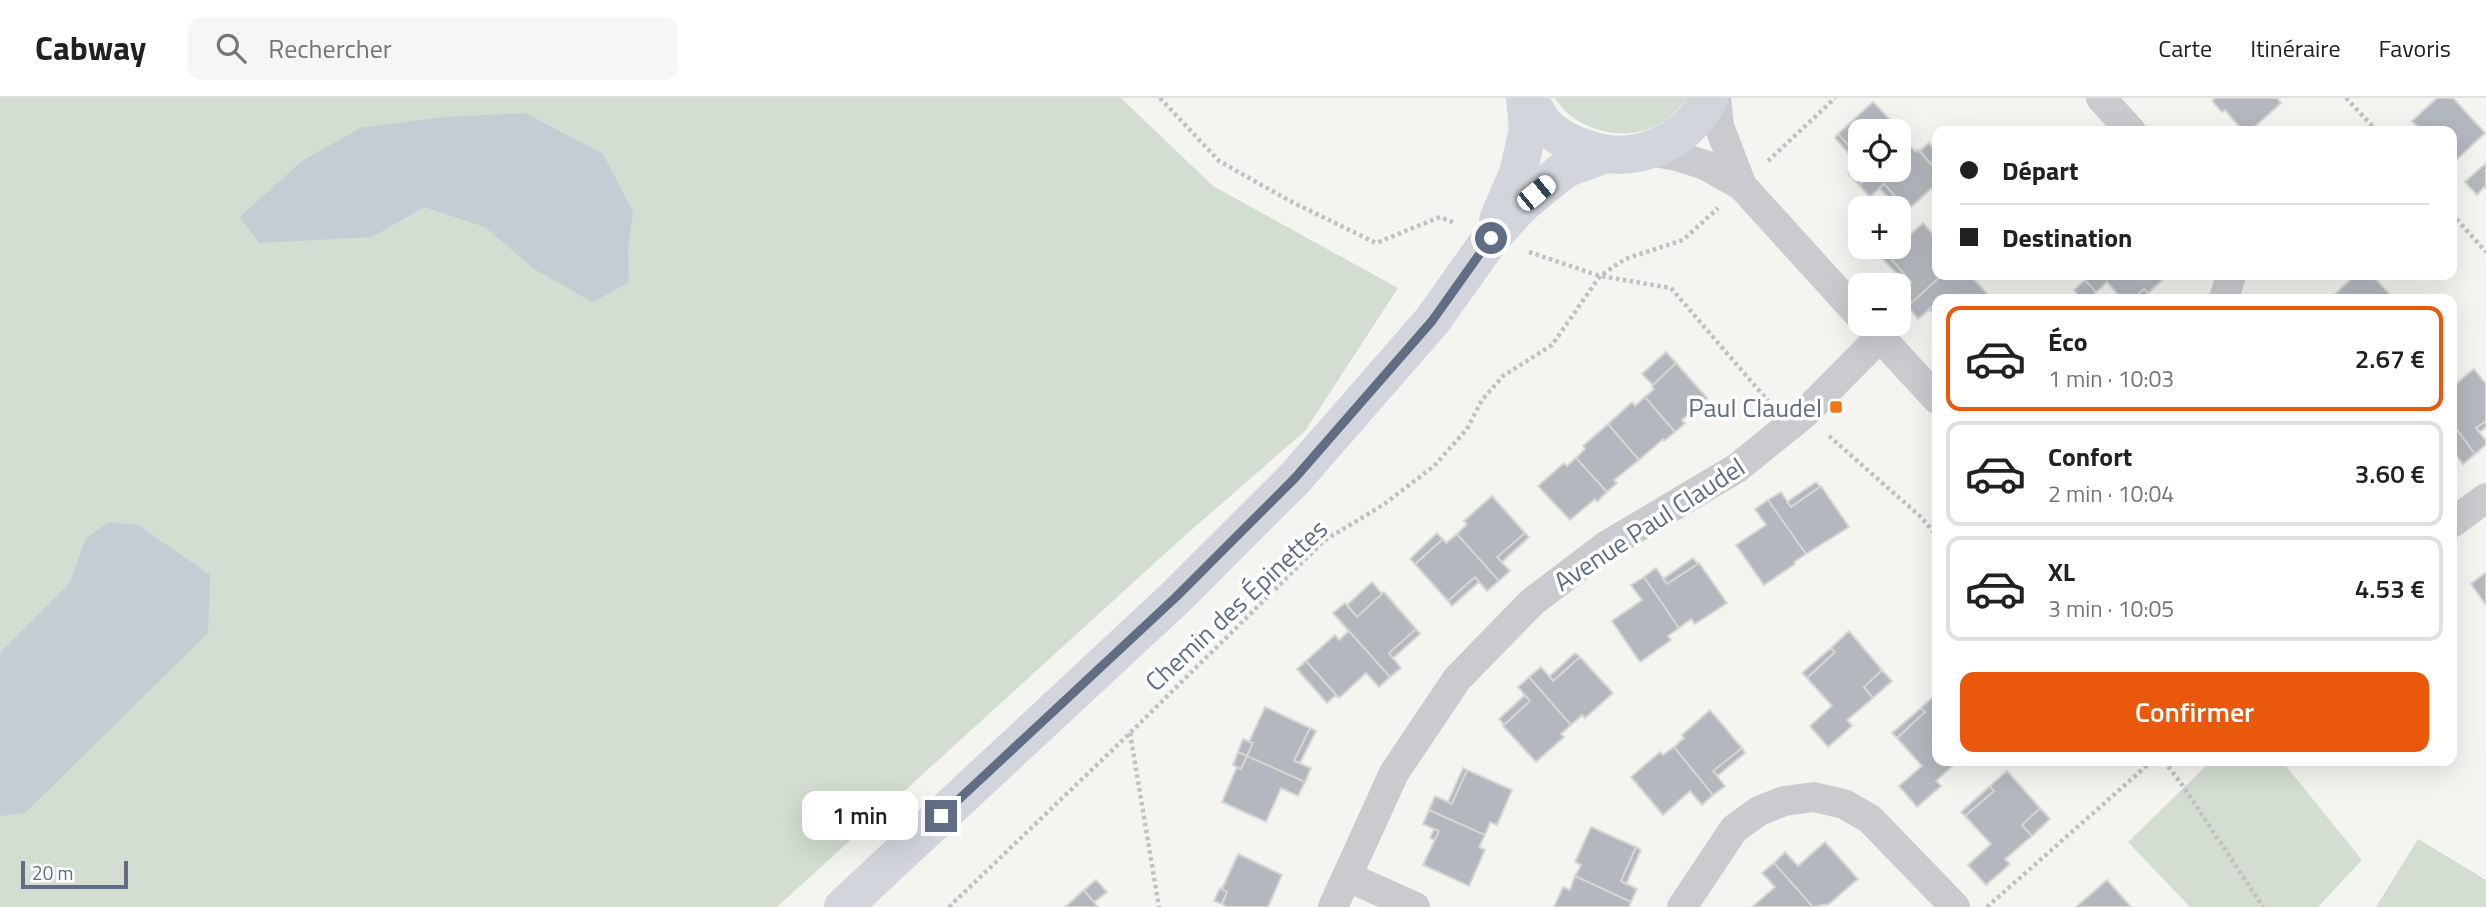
<!DOCTYPE html>
<html lang="fr">
<head>
<meta charset="utf-8">
<style>
	:root { --surface:#fff; --page:#f6f6f6; --text:#202124; --muted:#757577; --line:#e0e0e0; --accent:#ea580c }
	body { margin:0; font-family:"Titillium Web",sans-serif; background:var(--page); color:var(--text); height:100vh; display:flex; flex-direction:column; font-size:26px; white-space:nowrap }
	* { box-sizing:border-box; margin:0 }
	p { font-size:23px; color:var(--muted) }
	.icon { flex:none; width:38px; height:38px; fill:none; stroke:currentColor; stroke-width:2; stroke-linecap:round; stroke-linejoin:round }
	.map { position:relative; flex:1; overflow:hidden }
	.drawer { position:absolute; left:1932px; top:196px; width:525px; height:472px; display:flex; flex-direction:column; background:var(--surface); border-radius:14px; box-shadow:0 7px 28px #0002 }
	.drawer>* { flex:none }
	.top-card { position:absolute; left:1932px; top:28px; width:525px; height:154px; border-radius:14px; box-shadow:0 7px 28px #0002; display:grid; align-content:center; height:154px; padding:0 28px; background:var(--surface) }
	.controls { position:absolute; left:1848px; top:21px; display:grid; gap:14px }
	.controls a { display:grid; place-items:center; width:63px; height:63px; border-radius:14px; background:var(--surface); box-shadow:0 7px 28px #0002; font-size:35px }
	.scale { position:absolute; left:21px; bottom:18px; width:107px; box-sizing:border-box; padding-left:7px; border:4px solid #616d84; border-top:0; font-size:19px; line-height:24px; white-space:nowrap; color:#616d84; -webkit-text-stroke:5px #fff; paint-order:stroke }
	.end { position:absolute; width:32px; height:32px; margin:-16px; border:9px solid #616d84; background:#fff; box-shadow:0 0 0 4px #fff }
	.from { border-radius:50% }
	.bubble { position:absolute; height:49px; border-radius:14px; background:var(--surface); box-shadow:0 7px 28px #0002; font-size:23px; font-weight:600; line-height:49px; text-align:center }
	.car { position:absolute; width:21px; height:42px; margin:-21px -10px; border-radius:9px; box-shadow:0 0 5px 2px #0007; background:linear-gradient(#fff 24%,#345 0 40%,#fff 0 76%,#345 0 86%,#fff 0) }
	.top-card b { display:flex; align-items:center; gap:24px; height:66px; font-size:26px }
	.top-card b+b { border-top:2px solid var(--line) }
	.top-card i { width:18px; height:18px; background:var(--text) }
	ul { padding:12px 0 0; list-style:none }
	li { display:flex; align-items:center; gap:21px; height:105px; margin:0 14px 10px; padding:0 14px; border:4px solid var(--line); border-radius:14px }
	li div { flex:1 }
	li b { display:block; font-size:26px }
	li em { font-style:normal; font-weight:600 }
	li.current { border-color:var(--accent) }
	li>.icon { width:63px; height:63px; stroke-width:1.5 }
	.cta { display:flex; gap:14px; margin-top:auto; padding:14px 28px }
	.cta a { flex:1; height:80px; border-radius:14px; background:var(--accent); color:#fff; font-size:28px; font-weight:600; line-height:80px; text-align:center }
	header { display:flex; align-items:center; gap:42px; box-sizing:border-box; height:98px; padding:0 35px; background:var(--surface); border-bottom:2px solid var(--line) }
	header strong { font-size:33px }
	nav { display:flex; gap:38px; margin-inline-start:auto; font-size:24px }
	.search { width:490px; height:63px; background:var(--page); display:flex; align-items:center; gap:18px; box-sizing:border-box; padding:0 24px; border-radius:14px; color:var(--muted); font-size:26px }
	.map>svg:first-child { display:block }
	.green { fill:#d3ddd1 }
	.water { fill:#c5ccd3 }
	.building { fill:#b3b8be; stroke:#d6d6d3; stroke-width:2 }
	.lines { fill:none; stroke-linecap:round; stroke-linejoin:round }
	.path { stroke:#c0c1c3; stroke-width:4.5; stroke-dasharray:3.5 3.5; stroke-linecap:butt }
	.street { stroke:#c9cbcf; stroke-width:30 }
	.secondary { stroke:#d2d6dc; stroke-width:38 }
	.route { stroke:#616d84; stroke-width:9 }
	.poi-dot { fill:#f17615; stroke:#fff; stroke-width:2.5 }
	.labels { text-anchor:middle; dominant-baseline:central; stroke-width:7; stroke-linejoin:round; paint-order:stroke }
	.poi-label { font-size:26px; fill:#616d84; stroke:#fff; text-anchor:end }
	.street-label { font-size:26px; fill:#616d84; stroke:#fff }
</style>
</head>
<body>
<header>
<strong>Cabway</strong>
<div class="search"><svg class="icon" aria-label="search" viewBox="0 0 24 24"><circle cx="10" cy="10" r="6"/><path d="M15 15l6 6"/></svg>Rechercher</div>
<nav><a>Carte</a><a>Itinéraire</a><a>Favoris</a></nav>
</header>
<div class="map">
<svg width="2486" height="809" viewBox="0 0 2486 809">
	<rect width="100%" height="100%" fill="#f4f5f1"/>
	<path class="green" d="M0,0H1121L1213,88L1398,190L1305,333L1181,441L777,809H0Z
		M1555,0H1687C1678,12 1668,23 1654,29C1620,44 1575,32 1555,0Z
		M2211,663H2282L2362,762L2318,809H2190L2128,744Z
		M2418,741L2486,782V809H2376Z"/>
	<path class="water" d="M525,15L603,56L633,114L628,151L629,184L593,204L534,171L485,129L424,109L372,139L259,145L240,119L302,63L360,30L444,19Z
		M109,424L138,427L210,477L208,535L25,715L0,718V555L70,485L86,440Z"/>
	<path class="building" d="M2215,0H2277L2281,5L2250,33H2243L2225,12L2222,14L2212,3Z
		M2437,0H2453L2485,35L2452,66V33H2422L2412,23Z
		M1873,4L1899,31L1897,33H1860V60L1838,36Z
		M1838,36L1860,60L1858,66L1835,40Z
		M1899,36L1906,44L1899,51Z
		M1906,44L1916,54L1918,52L1937,73V85L1908,112L1884,86L1870,99L1859,87L1876,72H1899V51Z
		M1929,45L1937,54V73L1920,53Z
		M1860,64V72H1876L1859,87L1848,75Z
		M2486,65V91L2484,89L2477,97L2465,84Z
		M1884,86L1908,112L1904,116L1879,90Z
		M1923,125L1937,141V177H1942L1908,208L1899,196L1911,184L1888,157Z
		M1888,157L1911,184L1907,187L1883,161Z
		M1942,177H1970L1992,201H1937V212L1933,208L1918,221L1908,208Z
		M2091,177H2168L2148,195L2144,191L2133,201H2122L2107,184L2096,194L2085,182Z
		M2355,177H2372L2394,201H2330Z
		M2085,182L2096,194L2088,201H2081L2074,192Z
		M2144,191L2148,195L2141,201H2133Z
		M1933,208L1937,212V220L1929,211Z
		M1666,254L1676,265L1653,287L1642,276Z
		M1676,265L1707,300L1682,322L1685,325L1675,334L1645,299L1654,291L1652,288Z
		M2474,271L2486,286V323L2476,330L2486,343V347L2475,356L2452,325V289Z
		M1645,299L1675,334L1664,343L1663,341L1639,362L1608,326L1632,304L1635,308Z
		M2486,323V329L2480,334L2476,330Z
		M2452,325L2475,356L2463,366L2452,352Z
		M1608,326L1639,362L1614,382L1617,385L1607,394L1576,360L1585,351L1583,348Z
		M1576,360L1607,394L1597,404L1595,401L1570,422L1538,388L1564,365L1567,368Z
		M1816,384L1820,389L1791,409L1787,404Z
		M1821,388L1849,429L1806,456L1768,402L1781,394L1791,409Z
		M1492,398L1525,435L1497,459L1510,473L1499,483L1457,436L1467,426L1464,423Z
		M1768,402L1806,456L1794,464L1795,466L1764,487L1736,447L1766,427L1755,411Z
		M1437,435L1443,441L1415,466L1410,461Z
		M1525,435L1529,439L1502,464L1497,459Z
		M1457,436L1499,483L1487,493L1475,479L1448,503L1415,466L1443,441L1446,445Z
		M1693,460L1698,466L1667,486L1663,481Z
		M1699,465L1727,505L1695,526L1691,521L1679,530L1644,479L1656,470L1667,486Z
		M2485,475L2486,477V507L2471,486Z
		M1475,479L1479,484L1452,508L1448,503Z
		M1644,479L1679,530L1668,538L1671,542L1640,564L1612,523L1642,502L1631,487Z
		M1372,484L1382,496L1357,519L1347,507Z
		M1384,494L1416,531L1389,555L1401,570L1390,579L1333,515L1345,505L1357,519Z
		M1416,531L1420,536L1393,560L1389,555Z
		M1349,533L1390,579L1379,589L1366,575L1339,600L1306,563L1335,537L1339,542Z
		M1849,533L1882,572L1864,589L1873,600L1847,622L1852,628L1828,649L1810,628L1832,608L1807,580L1835,554L1831,550Z
		M1831,550L1835,554L1807,580L1802,575Z
		M1575,555L1580,559L1553,583L1550,578Z
		M1580,559L1613,595L1585,620L1582,617L1571,627L1529,579L1541,569L1553,583Z
		M1306,563L1336,597L1327,605L1297,571Z
		M1882,572L1892,583L1873,600L1864,589Z
		M1529,579L1571,627L1561,636L1564,639L1536,664L1503,628L1530,603L1518,589Z
		M1937,595V663H1958L1936,683L1941,688L1917,709L1899,688L1922,668L1897,640L1925,614L1921,610Z
		M1525,597L1530,603L1504,627L1499,621Z
		M1265,609L1310,630L1294,663L1311,670L1305,684L1247,658L1253,645L1249,644Z
		M1921,610L1925,614L1897,640L1892,635Z
		M1710,612L1742,650L1713,673L1725,688L1713,697L1674,649L1684,640L1682,637Z
		M1310,630L1316,633L1300,665L1294,663Z
		M1243,641L1253,645L1247,658L1238,654Z
		M1674,649L1713,697L1702,707L1690,693L1663,717L1631,679L1660,654L1663,657Z
		M1742,650L1745,655L1717,678L1713,673Z
		M1238,654L1247,658L1241,671L1233,667Z
		M1247,658L1305,684L1298,698L1281,690L1266,724L1222,704L1237,669L1241,671Z
		M1463,670L1467,672L1452,706L1448,704Z
		M1467,672L1512,692L1497,727L1490,724L1485,737L1429,712L1435,698L1452,706Z
		M2007,673L2040,710L2022,727L2032,738L2005,761L2010,766L1986,787L1968,767L1991,746L1965,718L1994,693L1990,688Z
		M1990,688L1994,693L1965,718L1961,714Z
		M2040,710L2050,721L2032,738L2022,727Z
		M1429,712L1485,737L1479,749L1485,752L1469,788L1423,767L1439,733L1423,726Z
		M1591,729L1636,749L1621,783L1637,791L1631,804L1575,778L1581,767L1575,764Z
		M1434,731L1439,733L1435,742L1430,740Z
		M1825,744L1858,781L1829,806L1813,809L1774,765L1785,754L1798,768Z
		M1636,749L1641,752L1626,786L1621,783Z
		M1238,756L1282,777L1268,809H1227L1222,806L1227,794L1222,791Z
		M1774,765L1813,809H1752L1775,789L1762,775Z
		M1575,778L1631,804L1629,809H1554L1563,789L1570,792Z
		M1096,782L1107,794L1094,804L1084,792Z
		M2107,782L2131,809H2076Z
		M1220,790L1227,794L1222,806L1214,803Z
		M1084,792L1098,809H1065Z"/>
	<g class="lines">
		<path class="path" d="M1160,0L1219,63L1290,103L1376,145L1440,119L1455,125
			M2346,0L2377,33
			M1768,63L1835,0
			M2452,116L2486,154
			M1529,154L1600,178L1671,190L1768,303
			M1829,338L1921,419L1937,438
			M1130,635L1159,809
			M2164,663L2183,688L2263,809
			M949,809L1130,635L1325,442L1383,407L1434,368L1467,331L1482,302L1503,278L1552,247L1600,178L1625,161L1683,142L1718,110
			M1987,809L2152,663"/>
		<path class="street" d="M1716,0L1719,28L1742,88
			M2101,0L2131,33
			M1649,53L1677,58L1705,67L1742,88L1860,218
			M2224,201L2231,177
			M1868,226L1937,301
			M2452,425L2486,400
			M1348,779L1415,809
			M1333,809L1394,675L1457,581L1532,504L1606,448L1737,370L1805,315L1880,239
			M1682,809L1734,731L1759,713L1784,703L1814,699L1844,706L1870,721L1955,809"/>
		<path class="secondary" d="M1528,0C1533,7 1537,16 1542,23C1553,37 1571,46 1587,51C1636,68 1686,45 1709,0
			M1498,122L1518,75L1528,32L1525,0
			M843,809L1176,499L1295,380L1432,223L1491,140L1521,107L1565,71L1603,57"/>
	</g>
	<g class="lines">
		<path class="route" d="M941,718L1176,499L1295,380L1432,223L1491,140"/>
	</g>
	<rect class="poi-dot" x="1829" y="302" width="14" height="14" rx="3.5"/>
	<g class="labels">
		<g class="poi-label">
			<text x="1822" y="309">Paul Claudel</text>
		</g>
		<g class="street-label">
			<text transform="translate(1649 426) rotate(-33)">Avenue Paul Claudel</text>
			<text transform="translate(1236 507) rotate(-43)">Chemin des Épinettes</text>
		</g>
	</g>
</svg>
<div class="controls">
<a><svg class="icon" aria-label="locate" viewBox="0 0 24 24"><circle cx="12" cy="12" r="6"/><path d="M12 2v4M12 18v4M2 12h4M18 12h4"/></svg></a>
<a>+</a>
<a>−</a>
</div>
<div class="scale">20 m</div>
<i class="end from" style="left:1491px;top:140px"></i>
<i class="end" style="left:941px;top:718px"></i>
<div class="bubble" style="left:802px;top:693px;width:116px">1 min</div>
<i class="car" style="left:1536px;top:95px;rotate:51deg"></i>
<div class="top-card">
<b><i class="from"></i>Départ</b>
<b><i></i>Destination</b>
</div>
<section class="drawer">
<ul>
<li class="current"><svg class="icon" aria-label="car" viewBox="0 0 24 24"><path d="M5 17H2v-5l4-1 3-4h7l3 4 3 1v5h-3M9 17h6M6 11h13"/><circle cx="7" cy="17" r="2"/><circle cx="17" cy="17" r="2"/></svg><div><b>Éco</b><p>1 min · 10:03</p></div><em>2.67 €</em></li>
<li><svg class="icon" aria-label="car" viewBox="0 0 24 24"><path d="M5 17H2v-5l4-1 3-4h7l3 4 3 1v5h-3M9 17h6M6 11h13"/><circle cx="7" cy="17" r="2"/><circle cx="17" cy="17" r="2"/></svg><div><b>Confort</b><p>2 min · 10:04</p></div><em>3.60 €</em></li>
<li><svg class="icon" aria-label="car" viewBox="0 0 24 24"><path d="M5 17H2v-5l4-1 3-4h7l3 4 3 1v5h-3M9 17h6M6 11h13"/><circle cx="7" cy="17" r="2"/><circle cx="17" cy="17" r="2"/></svg><div><b>XL</b><p>3 min · 10:05</p></div><em>4.53 €</em></li>
</ul>
<div class="cta"><a>Confirmer</a></div>
</section>
</div>
</body>
</html>
